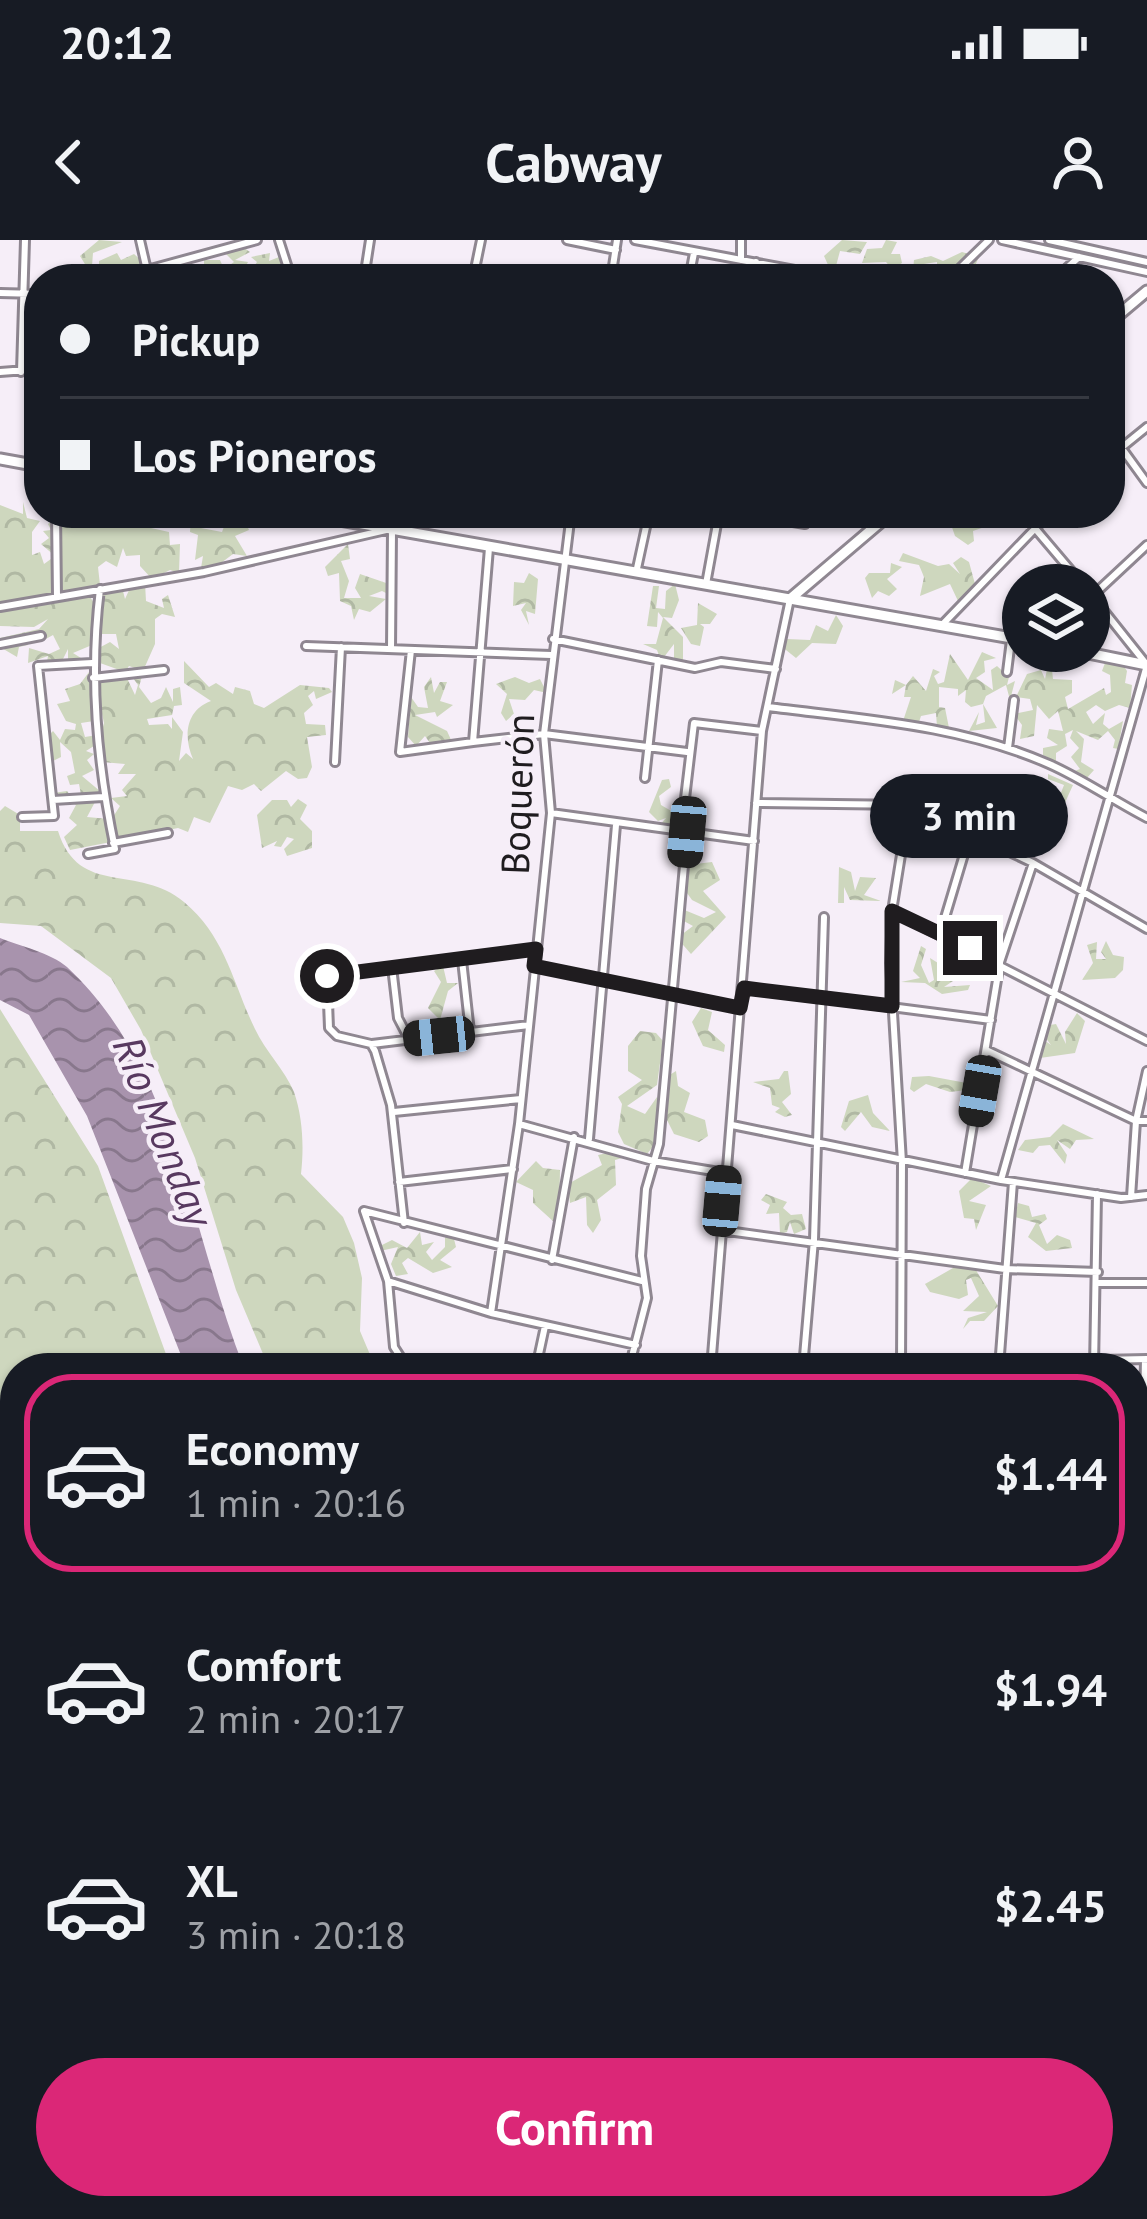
<!DOCTYPE html>
<html lang="en">
<head>
<meta charset="utf-8">
<style>
	:root { --surface:#171b24; --page:#242831; --text:#f1f3f6; --muted:#9ea1a6; --line:#363941; --accent:#db2777 }
	body { margin:0; font-family:"PT Sans",sans-serif; background:var(--page); color:var(--text); height:100vh; display:flex; flex-direction:column; font-size:45px; white-space:nowrap }
	* { box-sizing:border-box; margin:0 }
	p { font-size:39px; color:var(--muted) }
	.icon { flex:none; width:66px; height:66px; fill:none; stroke:currentColor; stroke-width:2; stroke-linecap:round; stroke-linejoin:round }
	.map { position:relative; flex:1; overflow:hidden }
	.sheet { position:absolute; left:0px; top:1113px; width:1149px; height:867px; display:flex; flex-direction:column; background:var(--surface); border-radius:48px 48px 0 0; box-shadow:0 3px 9px #0004 }
	.sheet>* { flex:none }
	.banner { position:absolute; left:24px; top:24px; width:1101px; height:264px; border-radius:48px; box-shadow:0 3px 9px #0004; display:grid; align-content:center; height:264px; padding:0 36px; background:var(--surface) }
	.controls { position:absolute; left:1002px; top:324px; display:grid; gap:24px }
	.controls a { display:grid; place-items:center; width:108px; height:108px; border-radius:50%; background:var(--surface); box-shadow:0 3px 9px #0004; font-size:60px }
	.end { position:absolute; width:54px; height:54px; margin:-27px; border:15px solid #1f1c1f; background:#fff; box-shadow:0 0 0 6px #fff }
	.from { border-radius:50% }
	.bubble { position:absolute; height:84px; border-radius:42px; background:var(--surface); box-shadow:0 3px 9px #0004; font-size:39px; font-weight:700; line-height:84px; text-align:center }
	.car { position:absolute; width:36px; height:72px; margin:-36px -18px; border-radius:15px; box-shadow:0 0 9px 3px #0007; background:linear-gradient(#222 24%,#8ab4d8 0 40%,#222 0 76%,#8ab4d8 0 86%,#222 0) }
	.banner b { display:flex; align-items:center; gap:42px; height:114px; font-size:45px }
	.banner b+b { border-top:3px solid var(--line) }
	.banner i { width:30px; height:30px; background:var(--text) }
	ul { padding:21px 0 0; list-style:none }
	li { display:flex; align-items:center; gap:36px; height:198px; margin:0 24px 18px; padding:0 12px; border:6px solid transparent; border-radius:48px }
	li div { flex:1 }
	li b { display:block; font-size:45px }
	li em { font-style:normal; font-weight:700 }
	li.active { border-color:var(--accent) }
	li>.icon { width:108px; height:108px; stroke-width:1.5 }
	.cta { display:flex; gap:24px; margin-top:auto; padding:24px 36px }
	.cta a { flex:1; height:138px; border-radius:72px; background:var(--accent); color:#fff; font-size:48px; font-weight:700; line-height:138px; text-align:center }
	.status { display:flex; justify-content:space-between; align-items:center; height:84px; padding:0 60px; background:var(--surface); direction:ltr }
	.status svg { height:33px; fill:currentColor }
	header { display:flex; justify-content:space-between; align-items:center; height:156px; padding:0 36px; background:var(--surface); font-size:54px; font-weight:700 }
	.map>svg:first-child { display:block }
	.forest { fill:url(#forest-crowns) }
	.water { fill:url(#water-waves) }
	.lines { fill:none; stroke-linecap:round; stroke-linejoin:round }
	.minor-casing { stroke:#8f8791; stroke-width:12 }
	.tertiary-casing { stroke:#8f8791; stroke-width:15 }
	.secondary-casing { stroke:#8f8791; stroke-width:15 }
	.minor { stroke:#fff; stroke-width:6 }
	.tertiary { stroke:#fff; stroke-width:9 }
	.secondary { stroke:#fff; stroke-width:9 }
	.route { stroke:#1f1c1f; stroke-width:15 }
	.labels { text-anchor:middle; dominant-baseline:central; stroke-width:9; stroke-linejoin:round; paint-order:stroke }
	.street-label { font-size:39px; fill:#1f1c1f; stroke:#f6eef8 }
	.water-label { font-size:42px; font-style:italic; fill:#583960; stroke:#f6eef8 }
</style>
</head>
<body>
<div class="status"><b>20:12</b><svg viewBox="0 0 49 12"><path d="M0 12V9h3v3zM5 12V6h3v6zM10 12V3h3v9zM15 12V0h3v12zM26 1h20v11H26zM47 4h2v5h-2z"/></svg></div>
<header><svg class="icon" aria-label="back" viewBox="0 0 24 24"><path d="M15 5l-7 7 7 7"/></svg>Cabway<svg class="icon" aria-label="person" viewBox="0 0 24 24"><circle cx="12" cy="8" r="4"/><path d="M4 21q1-7 8-7t8 7"/></svg></header>
<div class="map">
<svg width="1147" height="1979" viewBox="0 0 1147 1979">
	<defs>
		<pattern id="forest-crowns" width="20" height="18" patternUnits="userSpaceOnUse" patternTransform="scale(3)"><rect width="20" height="18" fill="#ced7be"/><path d="M2 6a3 3 0 1 1 6 0M12 15a3 3 0 1 1 6 0" fill="none" stroke="#b0b8a3"/></pattern>
		<pattern id="water-waves" width="16" height="10" patternUnits="userSpaceOnUse" patternTransform="scale(3)"><rect width="16" height="10" fill="#a893ad"/><path d="M0 5q4-4 8 0t8 0" fill="none" stroke="#88778c"/></pattern>
	</defs>
	<rect width="100%" height="100%" fill="#f6eef8"/>
	<path class="forest" d="M99,0L122,2L93,13L92,26L99,27V21L117,13L121,20L134,14L144,23L138,34L94,39L80,16Z
		M842,0L867,2L860,14L840,11L836,26L829,27L824,16Z
		M886,0L897,2L891,14H900L902,23L892,29L886,22L862,23L867,9L882,8Z
		M240,5L250,12L235,20L248,22L242,33L224,29L225,39H204V20H220L224,29L234,22L224,12Z
		M962,12L979,17L969,39L949,31L937,35V22L924,24L921,39L913,30L914,20L931,16L943,21Z
		M270,13L269,21L279,17L285,31L255,39L251,31L257,22L251,17Z
		M23,262L27,278L40,281L32,292V315L40,312L44,324L55,316L41,304L49,298L43,291L51,290L48,284L58,276L60,282L74,280L73,273H117L126,279L129,273L140,274L142,281L153,275L151,288L169,292L170,305L180,304L179,333L170,330L152,339L140,326V315L126,316L123,308L117,327L106,321L98,327L100,345L86,350L97,368L93,388L102,365L100,353L122,347L125,359L131,346L145,343L146,361L164,368L162,359L168,355L175,377L162,374L155,379V404L143,431L129,426L125,432L100,423L97,409L110,402L119,409L116,394H102L99,405L92,389V405L73,413L81,418L76,421L80,428L68,420V409L63,419L52,421L59,426L57,431L46,428L48,416L28,423L29,408L49,414L60,409L53,395L44,400L27,393L28,405L19,407L17,417L0,407V398L39,389L48,379L34,387L0,386V265L23,274Z
		M235,273H249L244,279L249,290L235,296L247,316L233,314L217,326L201,328L203,316L195,320L198,295L190,292L191,276L202,277L201,288L222,292L225,284L237,282Z
		M947,273H955L960,282L971,273L978,280L992,273L996,283L973,291L974,301L968,305L955,296Z
		M348,304L350,319L341,321L349,341L344,358H361L355,348L360,334L389,344L390,355L382,351L369,356L386,359L370,372L359,369L354,380L351,366L340,361L339,333L328,336L325,327Z
		M903,313L938,326L949,324L960,334L953,323L961,317L969,322L975,344L958,361L950,344L920,356L924,337L919,325L899,321Z
		M891,323L902,327L887,339L897,349L889,356L878,351L872,358L865,338L869,333H890Z
		M529,333L538,339L535,374L526,371L529,385L521,370L526,363L513,366L514,342L524,343Z
		M675,344L679,360L672,378L663,377L683,397V424L674,422V404L661,421L657,410L643,404H656L663,378L658,372L657,387L647,386L653,346H659L656,368L665,369L666,351Z
		M698,363L717,374L710,384H700L704,387L700,406L691,404L681,388L697,385Z
		M836,375L843,386L836,404L812,403L796,418L781,406L787,399L810,400L816,385L828,391Z
		M1051,411H1068L1077,421H1069L1067,428L1059,415L1051,425L1062,429L1052,430L1053,439L1072,440V453L1065,457L1068,469L1104,448L1106,455L1111,452L1110,435L1102,431L1105,423L1121,422L1127,431L1125,443L1132,445L1130,468L1119,465L1105,471L1096,465L1086,472L1093,484L1105,473L1103,484L1109,489L1123,481L1118,509L1113,508L1115,500L1108,491L1098,500L1076,491L1084,499L1081,522L1094,530L1086,539L1072,532L1080,529L1071,517L1079,508L1070,498L1073,490L1065,494L1067,506L1056,513V522L1043,515V508L1058,505L1047,498L1049,489L1063,491L1058,471L1049,479L1037,465L1034,496L1020,499L1022,485L1014,474L1033,470L1030,459L1016,457L1027,434L1041,430L1045,439Z
		M982,412L996,418L984,421L985,432L976,438L993,450L991,430L997,426L1009,437L1007,445L1015,441L1010,460L1006,445L986,456L983,464L997,488L969,491L979,472L976,485L985,482L983,464L971,467L965,462L966,450L958,456V449L939,447V467L945,468L949,488L937,487L936,473L921,476L918,485L903,481L911,457H904L906,445L892,454L895,440L906,445L913,436L926,451L933,429L940,432L934,436L938,444L944,442L950,414L968,440Z
		M184,421L209,447L216,443L233,454L235,447L250,451L254,464L264,468L300,445L329,448L332,452L316,459L314,451L308,456L313,465L304,473L306,484L325,485L326,495L307,497L312,527L307,538L298,539L286,531L261,551L254,544L242,550L228,546L210,583L194,577L188,592L178,588L119,600L111,580L120,566L111,558L127,556L122,550L136,534H118L125,524L102,522L98,506L104,483L96,446L110,436L116,440L126,436L135,455L138,445L133,438L142,436L139,447L151,463L161,458L166,447L173,462V449L180,447L182,465L174,466L172,475L147,479L149,485L168,484L172,489V477L183,492L179,521L186,513L193,519C184,499 184,471 211,461L184,443Z
		M89,432L94,481L81,483L85,497L97,495V504L86,511L94,514L87,520L94,530L82,536L101,552L83,561L95,562L87,577L109,579L111,602L70,610L64,597L77,585L69,578L76,565L53,553L67,551L76,563L82,560L79,544L70,545L67,536L75,533L71,512L60,502L61,517L53,521L48,496L53,491L60,500L65,489L75,490L76,484L66,481L57,464L70,461L65,449L80,444Z
		M431,437L434,453L440,442H447L440,461L453,465L437,477L435,472L415,475L447,491L452,502L432,506L425,496L416,506L408,497L411,457L418,467L428,468L424,447Z
		M515,437L529,443L540,439L547,453L534,450L525,460L509,459L514,474L506,481L501,473L507,454L496,444Z
		M1048,534L1073,545L1063,567L1049,578L1053,566L1037,571L1046,560L1037,547L1057,563L1064,545L1048,539Z
		M669,539L671,547L659,556L661,565L673,572L672,589L659,586L666,578L658,581L649,572L662,540Z
		M298,559L307,565L300,579L312,591V608L287,616L284,609L294,599L287,597L281,607L274,606L277,601L262,608L257,575L272,560H287L291,567Z
		M1015,559L1026,576H1040L1055,588L1044,605L1036,602V592L1026,595L1013,581L1014,570L1005,562Z
		M5,566L20,575V591H58C79,658 138,623 184,662C226,697 233,744 255,789C265,811 285,830 294,852C303,878 304,908 301,934L343,977L354,1003L362,1038L360,1091L374,1124L395,1122L406,1128H269L236,1050L195,918L141,790L111,738L41,686L0,683V571Z
		M712,622L720,640L703,651L726,677L691,714L677,698L693,686L680,679L682,669L704,678L716,672L692,660L682,646L687,625Z
		M839,627L851,632L855,651L860,637L876,638L864,655L881,661L850,660L844,647V663H838Z
		M1106,701L1113,715L1124,717L1123,730L1115,738L1082,740L1093,723L1087,705L1097,702L1096,719H1106L1101,712Z
		M921,706L926,709L921,725L929,743L934,740L930,718L938,723L948,716L968,731L944,747L970,745L968,750L942,754L925,743L901,742L920,738L913,731Z
		M443,726L447,743H458L448,751L440,780L428,768L441,742L434,731Z
		M701,768L712,772L708,790L725,805L724,812L703,806L692,782Z
		M0,769L98,926L171,1128H15V1965H1018L1045,1979H0Z
		M1077,773L1085,781L1075,813L1040,818L1044,800L1051,805L1045,797L1050,785L1056,784L1066,804L1065,792Z
		M640,791L656,793L663,801L657,845L627,866L645,874L657,857L656,903L647,914L624,904L618,892L622,864L618,857L642,840L628,831V806Z
		M676,831L678,846L690,853L684,872L705,880L708,896L699,902L674,894L665,876L668,836Z
		M784,831H788L791,854L782,862L792,875L785,877L775,872L780,868L772,865L770,848L753,842L779,839Z
		M929,836L972,844L975,849L950,852L926,844L914,852L910,849L912,837Z
		M868,855L873,873L890,891L872,887L861,872L845,891L841,887L849,861Z
		M1063,884L1094,899L1076,900L1070,909L1057,900L1067,915L1065,924L1050,905L1039,906L1033,913L1018,910L1025,900L1050,897Z
		M612,912L626,917L615,920L616,945L597,960L601,980L593,993L587,985L586,957L570,963L568,944L602,925L598,915Z
		M536,921L543,928L560,930L559,979L554,982L533,963V950L516,942Z
		M972,938L991,946L969,961L986,965L976,990L974,979L964,978L959,951Z
		M766,954L787,962L783,968L791,975L802,974L806,989L794,994L790,982L787,992L780,994L779,973L766,974L770,965L761,960Z
		M1018,963L1029,966L1032,977L1045,974L1047,979L1039,985L1047,1004L1057,995L1070,1000L1072,1008L1046,1011L1028,997L1036,983L1015,977Z
		M420,992L422,1005L434,1002L426,1012L432,1020L445,1007V997L454,999L456,1007L440,1020L452,1027L433,1033L408,1018L402,1023L408,1034L396,1036L391,1024L398,1007L380,1011V1006L392,1000L407,1008Z
		M974,1027L998,1066L984,1081H970L963,1089L968,1078L987,1072L963,1071L979,1056L971,1038L966,1040L968,1055L959,1059L930,1052L925,1044L953,1028Z
		M1134,1773L1147,1776V1935L1134,1924Z"/>
	<path class="water" d="M0,698C20,706 51,713 67,727C176,828 192,996 244,1128H186L87,876L29,775L0,760Z
		M1134,1939L1147,1950V1979H1064L1038,1965H1134Z"/>
	<g class="lines">
		<defs>
			<path id="minor" d="M140,0L149,39
				M279,0L288,28
				M567,0L616,10
				M635,0L843,39
				M1002,0L1147,32
				M1049,0L1147,22
				M741,20V0
				M114,39L257,0
				M364,39L370,0
				M473,39L481,0
				M611,39L617,0
				M689,39L694,13
				M754,39L756,22
				M949,39L989,0
				M1055,39L1079,17
				M0,53L39,54
				M0,132L39,129
				M21,132L25,0
				M1110,192L1147,243
				M1110,217L1147,187
				M56,273L57,357
				M739,273L805,284
				M1022,273L1083,345
				M489,308L473,502L544,494L687,512
				M636,333L649,273
				M706,344L719,273
				M1089,359L1147,305
				M0,367L204,332L386,290
				M941,386L1050,273
				M553,399L695,428L721,422L776,429
				M0,404L41,396
				M306,406L551,415
				M391,409L392,291
				M411,410L400,512L473,502
				M1007,432L1011,400
				M93,438L164,430
				M768,467C862,479 961,485 1049,524C1083,539 1114,561 1147,578
				M1008,508L1014,460
				M335,522L341,407
				M645,538L658,420
				M53,560L103,557
				M756,563L909,565L1033,623L1147,689
				M551,573L754,601
				M22,577L54,576L38,426L92,423
				M681,592L694,483L762,491
				M113,603L168,593
				M88,614L115,609C97,522 89,437 100,349
				M892,671L1147,801
				M941,691L971,591
				M462,720L470,792
				M534,726L740,768
				M392,727L398,778L409,799
				M745,748L991,780
				M372,804L529,785
				M986,810L1136,881H1147
				M394,872L521,859
				M519,884L653,921L725,933
				M732,885L1001,940L1121,958L1147,955
				M589,899L616,585
				M965,933L1000,722L1033,623
				M1001,940L1147,425L1089,352
				M399,942L513,929
				M1131,957L1136,881L1147,831
				M404,983L391,865L375,811L371,804L337,796L329,788L327,736L536,709
				M720,990L1005,1029L1098,1032
				M552,1020L574,897
				M388,1041L491,1073L636,1105
				M1097,1043H1147
				M491,1073L519,884L551,573L544,494L571,273
				M1145,1120L1142,1254L1147,1263
				M403,1121L394,1107L388,1041L364,971L642,1041
				M1001,1122L1147,1119
				M630,1125L653,1128
				M536,1128L545,1086
				M629,1128L647,1058L641,1016L646,949L659,904L687,592
				M711,1128L762,491L790,359
				M803,1128L814,1000L824,677
				M901,1128L902,922L890,723L892,671L909,565
				M999,1128L1013,942
				M1094,1128L1097,954
				M1134,1352L1147,1365
				M1134,1421L1147,1416
				M1134,1423L1147,1477
				M1134,1591L1147,1586
				M1134,1691L1147,1686
				M1134,1692L1147,1727"/>
			<path id="tertiary" d="M1110,82L1147,51
				M790,359L891,273"/>
			<path id="secondary" d="M0,219L39,226
				M300,273L1023,400
				M1078,411L1147,425"/>
		</defs>
		<use href="#minor" class="minor-casing"/>
		<use href="#tertiary" class="tertiary-casing"/>
		<use href="#secondary" class="secondary-casing"/>
		<use href="#minor" class="minor"/>
		<use href="#tertiary" class="tertiary"/>
		<use href="#secondary" class="secondary"/>
	</g>
	<g class="lines">
		<path class="route" d="M327,736L536,709L534,726L740,768L744,748L892,766V671L970,708"/>
	</g>
	<g class="labels">
		<g class="street-label">
			<text transform="translate(517 554) rotate(-88)">Boquerón</text>
		</g>
		<g class="water-label">
			<text transform="translate(164 891) rotate(68)">Río Monday</text>
		</g>
	</g>
</svg>
<div class="controls">
<a><svg class="icon" aria-label="layers" viewBox="0 0 24 24"><path d="M12 4l9 5-9 5-9-5zM3 14l9 5 9-5"/></svg></a>
</div>
<i class="end from" style="left:327px;top:736px"></i>
<i class="end" style="left:970px;top:708px"></i>
<div class="bubble" style="left:870px;top:534px;width:198px">3 min</div>
<i class="car" style="left:687px;top:592px;rotate:185deg"></i>
<i class="car" style="left:439px;top:796px;rotate:264deg"></i>
<i class="car" style="left:980px;top:851px;rotate:190deg"></i>
<i class="car" style="left:722px;top:961px;rotate:5deg"></i>
<div class="banner">
<b><i class="from"></i>Pickup</b>
<b><i></i>Los Pioneros</b>
</div>
<section class="sheet">
<ul>
<li class="active"><svg class="icon" aria-label="car" viewBox="0 0 24 24"><path d="M5 17H2v-5l4-1 3-4h7l3 4 3 1v5h-3M9 17h6M6 11h13"/><circle cx="7" cy="17" r="2"/><circle cx="17" cy="17" r="2"/></svg><div><b>Economy</b><p>1 min · 20:16</p></div><em>$1.44</em></li>
<li><svg class="icon" aria-label="car" viewBox="0 0 24 24"><path d="M5 17H2v-5l4-1 3-4h7l3 4 3 1v5h-3M9 17h6M6 11h13"/><circle cx="7" cy="17" r="2"/><circle cx="17" cy="17" r="2"/></svg><div><b>Comfort</b><p>2 min · 20:17</p></div><em>$1.94</em></li>
<li><svg class="icon" aria-label="car" viewBox="0 0 24 24"><path d="M5 17H2v-5l4-1 3-4h7l3 4 3 1v5h-3M9 17h6M6 11h13"/><circle cx="7" cy="17" r="2"/><circle cx="17" cy="17" r="2"/></svg><div><b>XL</b><p>3 min · 20:18</p></div><em>$2.45</em></li>
</ul>
<div class="cta"><a>Confirm</a></div>
</section>
</div>
</body>
</html>
